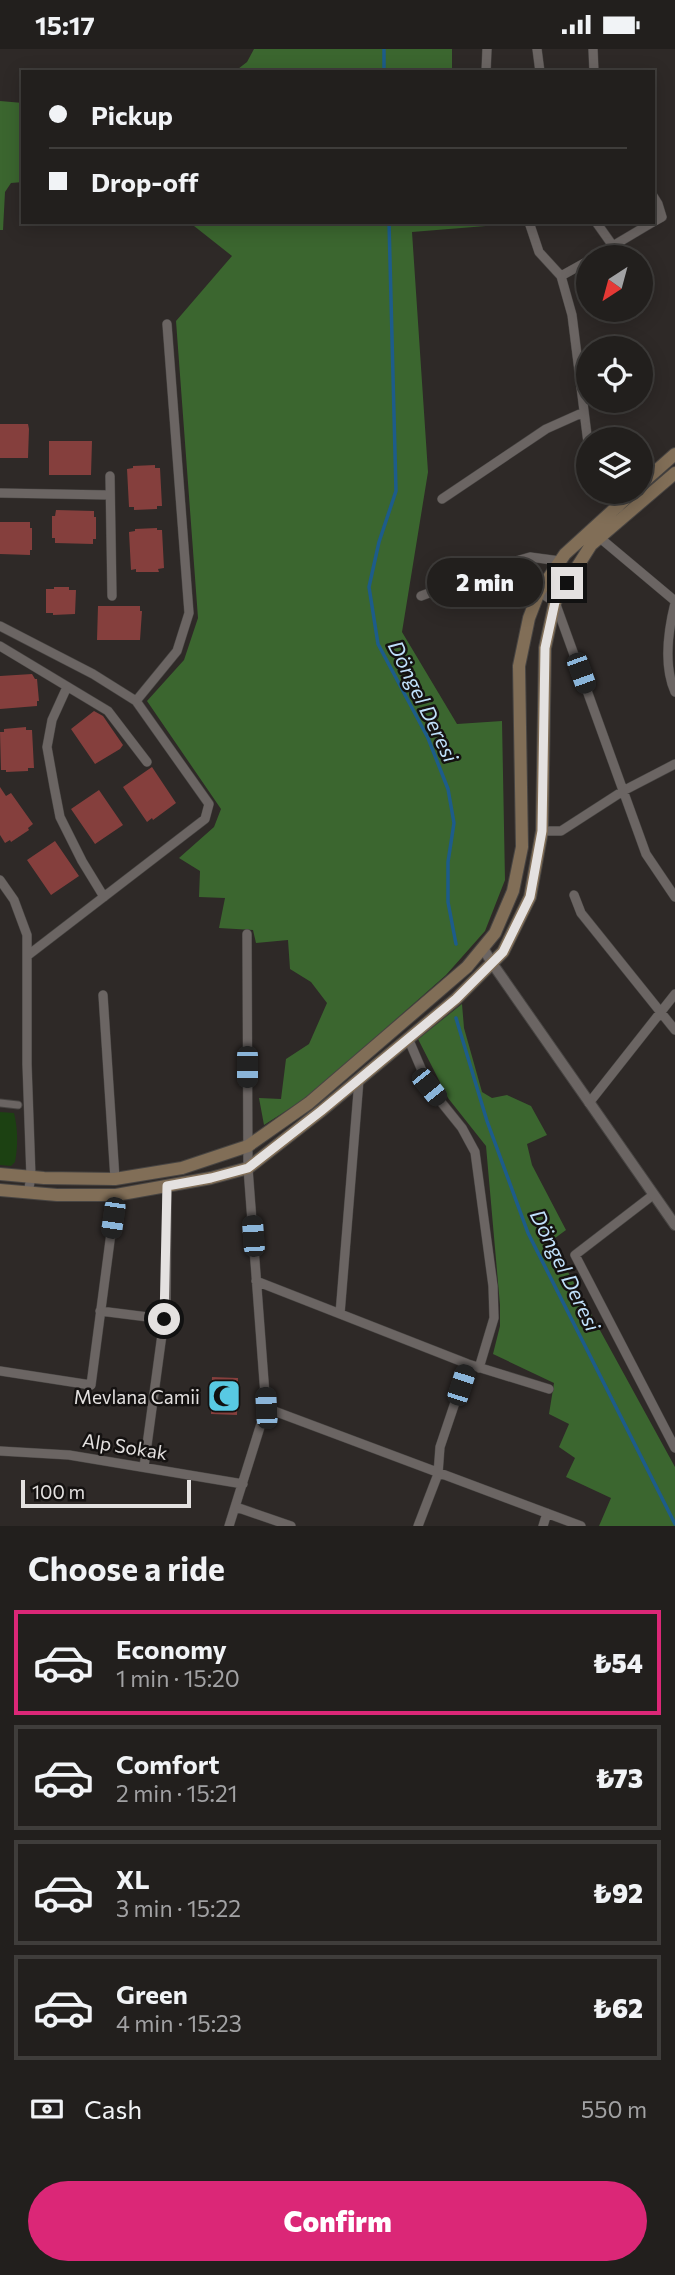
<!DOCTYPE html>
<html lang="en">
<head>
<meta charset="utf-8">
<style>
	:root { --surface:#221f1d; --page:#2a2726; --text:#f1f3f6; --muted:#a2a2a4; --line:#3f3d3b; --accent:#db2777 }
	body { margin:0; font-family:Commissioner,sans-serif; background:var(--page); color:var(--text); height:100vh; display:flex; flex-direction:column; font-size:26px; white-space:nowrap }
	* { box-sizing:border-box; margin:0 }
	p { font-size:23px; color:var(--muted) }
	.icon { flex:none; width:38px; height:38px; fill:none; stroke:currentColor; stroke-width:2; stroke-linecap:round; stroke-linejoin:round }
	.map { position:relative; height:1477px; overflow:hidden }
	.drawer { display:flex; flex-direction:column; background:var(--surface); flex:1 }
	.drawer>* { flex:none }
	.guide { position:absolute; left:21px; top:21px; width:634px; height:154px; border-radius:0px; box-shadow:0 4px 18px #0003,0 0 0 2px var(--line); display:grid; align-content:center; height:154px; padding:0 28px; background:var(--surface) }
	.needle { width:46px; rotate:216deg }
	.fabs { position:absolute; left:576px; top:196px; display:grid; gap:14px }
	.fabs a { display:grid; place-items:center; width:77px; height:77px; border-radius:50%; background:var(--surface); box-shadow:0 4px 18px #0003,0 0 0 2px var(--line); font-size:35px }
	.scale { position:absolute; left:21px; bottom:18px; width:170px; box-sizing:border-box; padding-left:7px; border:4px solid #e4e1e0; border-top:0; font-size:19px; line-height:24px; white-space:nowrap; color:#e4e1e0; -webkit-text-stroke:5px #151211; paint-order:stroke }
	.end { position:absolute; width:32px; height:32px; margin:-16px; border:9px solid #e4e1e0; background:#111; box-shadow:0 0 0 4px #111 }
	.from { border-radius:50% }
	.bubble { position:absolute; height:49px; border-radius:24px; background:var(--surface); box-shadow:0 4px 18px #0003,0 0 0 2px var(--line); font-size:23px; font-weight:800; line-height:49px; text-align:center }
	.car { position:absolute; width:21px; height:42px; margin:-21px -10px; border-radius:9px; box-shadow:0 0 5px 2px #0007; background:linear-gradient(#222 24%,#8ab4d8 0 40%,#222 0 76%,#8ab4d8 0 86%,#222 0) }
	.guide b { display:flex; align-items:center; gap:24px; height:66px; font-size:26px }
	.guide b+b { border-top:2px solid var(--line) }
	.guide i { width:18px; height:18px; background:var(--text) }
	ul { padding:0; list-style:none }
	li { display:flex; align-items:center; gap:21px; height:105px; margin:0 14px 10px; padding:0 14px; border:4px solid var(--line); border-radius:0px }
	li div { flex:1 }
	li b { display:block; font-size:26px }
	li em { font-style:normal; font-weight:800 }
	li.selected { border-color:var(--accent) }
	li>.icon { width:63px; height:63px; stroke-width:1.5 }
	h2 { padding:0 28px; font-size:32px; line-height:84px }
	.pay { display:flex; align-items:center; gap:18px; height:77px; padding:0 28px; font-size:26px }
	.pay p { margin-inline-start:auto }
	.cta { display:flex; gap:14px; margin-top:auto; padding:14px 28px }
	.cta a { flex:1; height:80px; border-radius:42px; background:var(--accent); color:#fff; font-size:28px; font-weight:800; line-height:80px; text-align:center }
	.status { display:flex; justify-content:space-between; align-items:center; height:49px; padding:0 35px; background:var(--surface); direction:ltr }
	.status svg { height:19px; fill:currentColor }
	.map>svg:first-child { display:block }
	.green { fill:#1c4112 }
	.forest { fill:#3b662f }
	.lines { fill:none; stroke-linecap:round; stroke-linejoin:round }
	.stream { stroke:#1d5c8a; stroke-width:3.5 }
	.building { fill:#853f3d }
	.pedestrian-casing { stroke:#474442; stroke-width:9 }
	.minor-casing { stroke:#474442; stroke-width:10 }
	.tertiary-casing { stroke:#474442; stroke-width:12 }
	.secondary-casing { stroke:#474442; stroke-width:14 }
	.pedestrian { stroke:#6b6563; stroke-width:7 }
	.minor { stroke:#6b6563; stroke-width:9 }
	.tertiary { stroke:#6b6563; stroke-width:10 }
	.secondary { stroke:#816e57; stroke-width:12 }
	.route { stroke:#e4e1e0; stroke-width:9 }
	.labels { text-anchor:middle; dominant-baseline:central; stroke-width:5; stroke-linejoin:round; paint-order:stroke }
	.poi-label { font-size:19px; fill:#e4e1e0; stroke:#151211; text-anchor:end }
	.street-label { font-size:19px; fill:#e4e1e0; stroke:#151211 }
	.water-label { font-size:21px; font-style:italic; fill:#bfdffa; stroke:#151211 }
</style>
</head>
<body>
<div class="status"><b>15:17</b><svg viewBox="0 0 49 12"><path d="M0 12V9h3v3zM5 12V6h3v6zM10 12V3h3v9zM15 12V0h3v12zM26 1h20v11H26zM47 4h2v5h-2z"/></svg></div>
<div class="map">
<svg width="675" height="1477" viewBox="0 0 675 1477">
	<rect width="100%" height="100%" fill="#2e2927"/>
	<path class="green" d="M0,1063L14,1064C18,1080 18,1097 15,1113L11,1117L0,1116Z"/>
	<path class="forest" d="M254,0H452V23H234L247,13Z
		M0,52L23,54V133L11,134L5,143L3,181H0Z
		M189,173H484L486,177L412,183L428,423L402,583L457,675L502,672L505,831L485,882L446,926L309,1047L264,1076L259,1049L281,1050L286,1010L309,995L327,954L311,933L290,920L288,891L256,894L253,881L219,879L225,849L199,848L200,822L179,809L214,778L221,760L147,652L184,611L198,569L176,272L232,207Z
		M462,955L464,979L482,1043L492,1049L507,1046L531,1057L547,1086L527,1095L532,1116L566,1181L551,1192L675,1418V1477H599L611,1449L566,1428L575,1409L559,1398L569,1375L549,1365L554,1334L493,1305L500,1277V1256L486,1097L448,1049L418,990Z"/>
	<g class="lines">
		<path class="stream" d="M384,0V23
			M389,173L396,442L379,493L369,538L378,595L428,689L448,740L454,774L448,813V853L456,895
			M456,969L487,1072L528,1184L675,1475"/>
	</g>
	<path class="building" d="M0,375H28L29,380L28,409H0Z
		M49,392H92L91,426H49Z
		M155,416V419H160L162,457H157V460L134,461V458H129L127,420L133,419V417Z
		M56,461L94,462V468H96V490H93V495L55,494V489H52V467H55Z
		M0,473H30V479H32V501H30V506L0,505Z
		M157,479V481H162L164,519L158,520L159,523H136V520L131,521L129,483L135,482V480Z
		M54,538H69V541H76L75,565L53,566V564H46V540H54Z
		M98,557H140V562H142L140,591H97Z
		M32,625L35,630H37L39,652H37V657L0,660V627Z
		M94,662L103,667L123,696L120,700L95,715L71,680Z
		M26,678V681H32L34,719H28V722L6,723V721H1L0,683H4V680Z
		M152,718L176,754L153,771L152,769L147,773L123,738Z
		M0,738L6,747L11,744L33,775L28,779L29,781L11,793L10,791L5,794L0,786Z
		M99,741L123,776L95,795L71,760Z
		M55,792L79,827L51,846L27,811Z
		M212,1328L238,1329L237,1366L211,1365Z"/>
	<g class="lines">
		<defs>
			<path id="pedestrian" d="M0,1054L18,1056"/>
			<path id="minor" d="M537,0L540,23
				M593,0L594,23
				M486,23L487,0
				M653,147L658,155L662,168L653,173
				M529,173L539,203L561,227L572,266L588,394
				M596,173L613,197
				M594,208L653,173
				M561,227L588,212
				M110,427L112,547
				M609,443L619,459
				M0,444L109,446
				M442,450L546,380L584,363
				M600,489L675,552
				M539,543L555,553L646,805L675,848
				M421,547L503,516L530,508L560,512
				M675,554C668,582 663,616 675,643
				M0,577L93,625L136,652L209,755L205,770L27,907
				M0,597L108,662L147,713
				M67,638L52,671L47,698L54,737L60,768L82,812L104,848
				M136,652L177,602L189,564L167,275
				M542,782H561L623,742L675,715
				M0,831L14,851L27,886V1015L31,1128L28,1144
				M574,846L581,864L675,981
				M103,946L115,1130
				M408,989L429,1038L462,1079L475,1103L493,1237L494,1269L479,1319
				M589,1054L675,945
				M653,1146L575,1206L675,1399
				M256,1232L468,1315L549,1340
				M100,1262L164,1270
				M340,1265L359,1031
				M0,1322L91,1336L116,1146
				M266,1359L581,1477
				M0,1402L69,1406L243,1435
				M144,1418L166,1256L167,1137
				M236,1458L291,1477
				M229,1477L266,1359L248,1119L247,885
				M418,1477L438,1425L440,1398L468,1315
				M543,1477L547,1464"/>
			<path id="tertiary" d="M483,899L492,914L675,1176"/>
			<path id="secondary" d="M640,436L675,405
				M0,1125L44,1129L115,1130L182,1119L248,1097L309,1054L467,918L495,884L513,842L522,798L519,617L529,569L539,543L565,505L633,443
				M0,1141L57,1146H116L211,1129L248,1119L321,1062L456,950L503,903L530,848L542,782L545,599L555,553L591,496L675,424"/>
		</defs>
		<use href="#pedestrian" class="pedestrian-casing"/>
		<use href="#minor" class="minor-casing"/>
		<use href="#tertiary" class="tertiary-casing"/>
		<use href="#secondary" class="secondary-casing"/>
		<use href="#pedestrian" class="pedestrian"/>
		<use href="#minor" class="minor"/>
		<use href="#tertiary" class="tertiary"/>
		<use href="#secondary" class="secondary"/>
	</g>
	<g class="lines">
		<path class="route" d="M164,1270L167,1137L211,1129L248,1119L321,1062L456,950L503,903L530,848L542,782L545,599L555,553L567,534"/>
	</g>
	<defs>
		<symbol id="mosque-square" viewBox="-11 -11 22 22"><rect x="-9" y="-9" width="18" height="18" rx="4" fill="#58c9e3" stroke="#151211"/><path d="M3.5-4.9A6 6 0 1 0 3.5 4.9A5 5 0 1 1 3.5-4.9Z" fill="#111"/></symbol>
	</defs>
	<g fill-rule="evenodd">
		<use href="#mosque-square" x="205" y="1328" width="38" height="38"/>
	</g>
	<g class="labels">
		<g class="poi-label">
			<text x="200" y="1347">Mevlana Camii</text>
		</g>
		<g class="street-label">
			<text transform="translate(125 1397) rotate(9)">Alp Sokak</text>
		</g>
		<g class="water-label">
			<text transform="translate(424 652) rotate(64)">Döngel Deresi</text>
			<text transform="translate(566 1221) rotate(64)">Döngel Deresi</text>
		</g>
	</g>
</svg>
<div class="fabs">
<a><svg class="needle" viewBox="-14 -14 28 28"><path d="M0-13l5 13h-10z" fill="#e53935"/><path d="M0 13l5-13h-10z" fill="#a2a2a4"/></svg></a>
<a><svg class="icon" aria-label="locate" viewBox="0 0 24 24"><circle cx="12" cy="12" r="6"/><path d="M12 2v4M12 18v4M2 12h4M18 12h4"/></svg></a>
<a><svg class="icon" aria-label="layers" viewBox="0 0 24 24"><path d="M12 4l9 5-9 5-9-5zM3 14l9 5 9-5"/></svg></a>
</div>
<div class="scale">100 m</div>
<i class="end from" style="left:164px;top:1270px"></i>
<i class="end" style="left:567px;top:534px"></i>
<div class="bubble" style="left:427px;top:509px;width:116px">2 min</div>
<i class="car" style="left:581px;top:624px;rotate:160deg"></i>
<i class="car" style="left:247px;top:1018px;rotate:180deg"></i>
<i class="car" style="left:429px;top:1038px;rotate:141deg"></i>
<i class="car" style="left:113px;top:1169px;rotate:188deg"></i>
<i class="car" style="left:253px;top:1187px;rotate:356deg"></i>
<i class="car" style="left:461px;top:1336px;rotate:18deg"></i>
<i class="car" style="left:266px;top:1359px;rotate:357deg"></i>
<div class="guide">
<b><i class="from"></i>Pickup</b>
<b><i></i>Drop-off</b>
</div>
</div>
<section class="drawer">
<h2>Choose a ride</h2>
<ul>
<li class="selected"><svg class="icon" aria-label="car" viewBox="0 0 24 24"><path d="M5 17H2v-5l4-1 3-4h7l3 4 3 1v5h-3M9 17h6M6 11h13"/><circle cx="7" cy="17" r="2"/><circle cx="17" cy="17" r="2"/></svg><div><b>Economy</b><p>1 min · 15:20</p></div><em>₺54</em></li>
<li><svg class="icon" aria-label="car" viewBox="0 0 24 24"><path d="M5 17H2v-5l4-1 3-4h7l3 4 3 1v5h-3M9 17h6M6 11h13"/><circle cx="7" cy="17" r="2"/><circle cx="17" cy="17" r="2"/></svg><div><b>Comfort</b><p>2 min · 15:21</p></div><em>₺73</em></li>
<li><svg class="icon" aria-label="car" viewBox="0 0 24 24"><path d="M5 17H2v-5l4-1 3-4h7l3 4 3 1v5h-3M9 17h6M6 11h13"/><circle cx="7" cy="17" r="2"/><circle cx="17" cy="17" r="2"/></svg><div><b>XL</b><p>3 min · 15:22</p></div><em>₺92</em></li>
<li><svg class="icon" aria-label="car" viewBox="0 0 24 24"><path d="M5 17H2v-5l4-1 3-4h7l3 4 3 1v5h-3M9 17h6M6 11h13"/><circle cx="7" cy="17" r="2"/><circle cx="17" cy="17" r="2"/></svg><div><b>Green</b><p>4 min · 15:23</p></div><em>₺62</em></li>
</ul>
<div class="pay"><svg class="icon" aria-label="cash" viewBox="0 0 24 24"><path d="M3 7h18v10H3z"/><circle cx="12" cy="12" r="2"/></svg>Cash<p>550 m</p></div>
<div class="cta"><a>Confirm</a></div>
</section>
</body>
</html>
